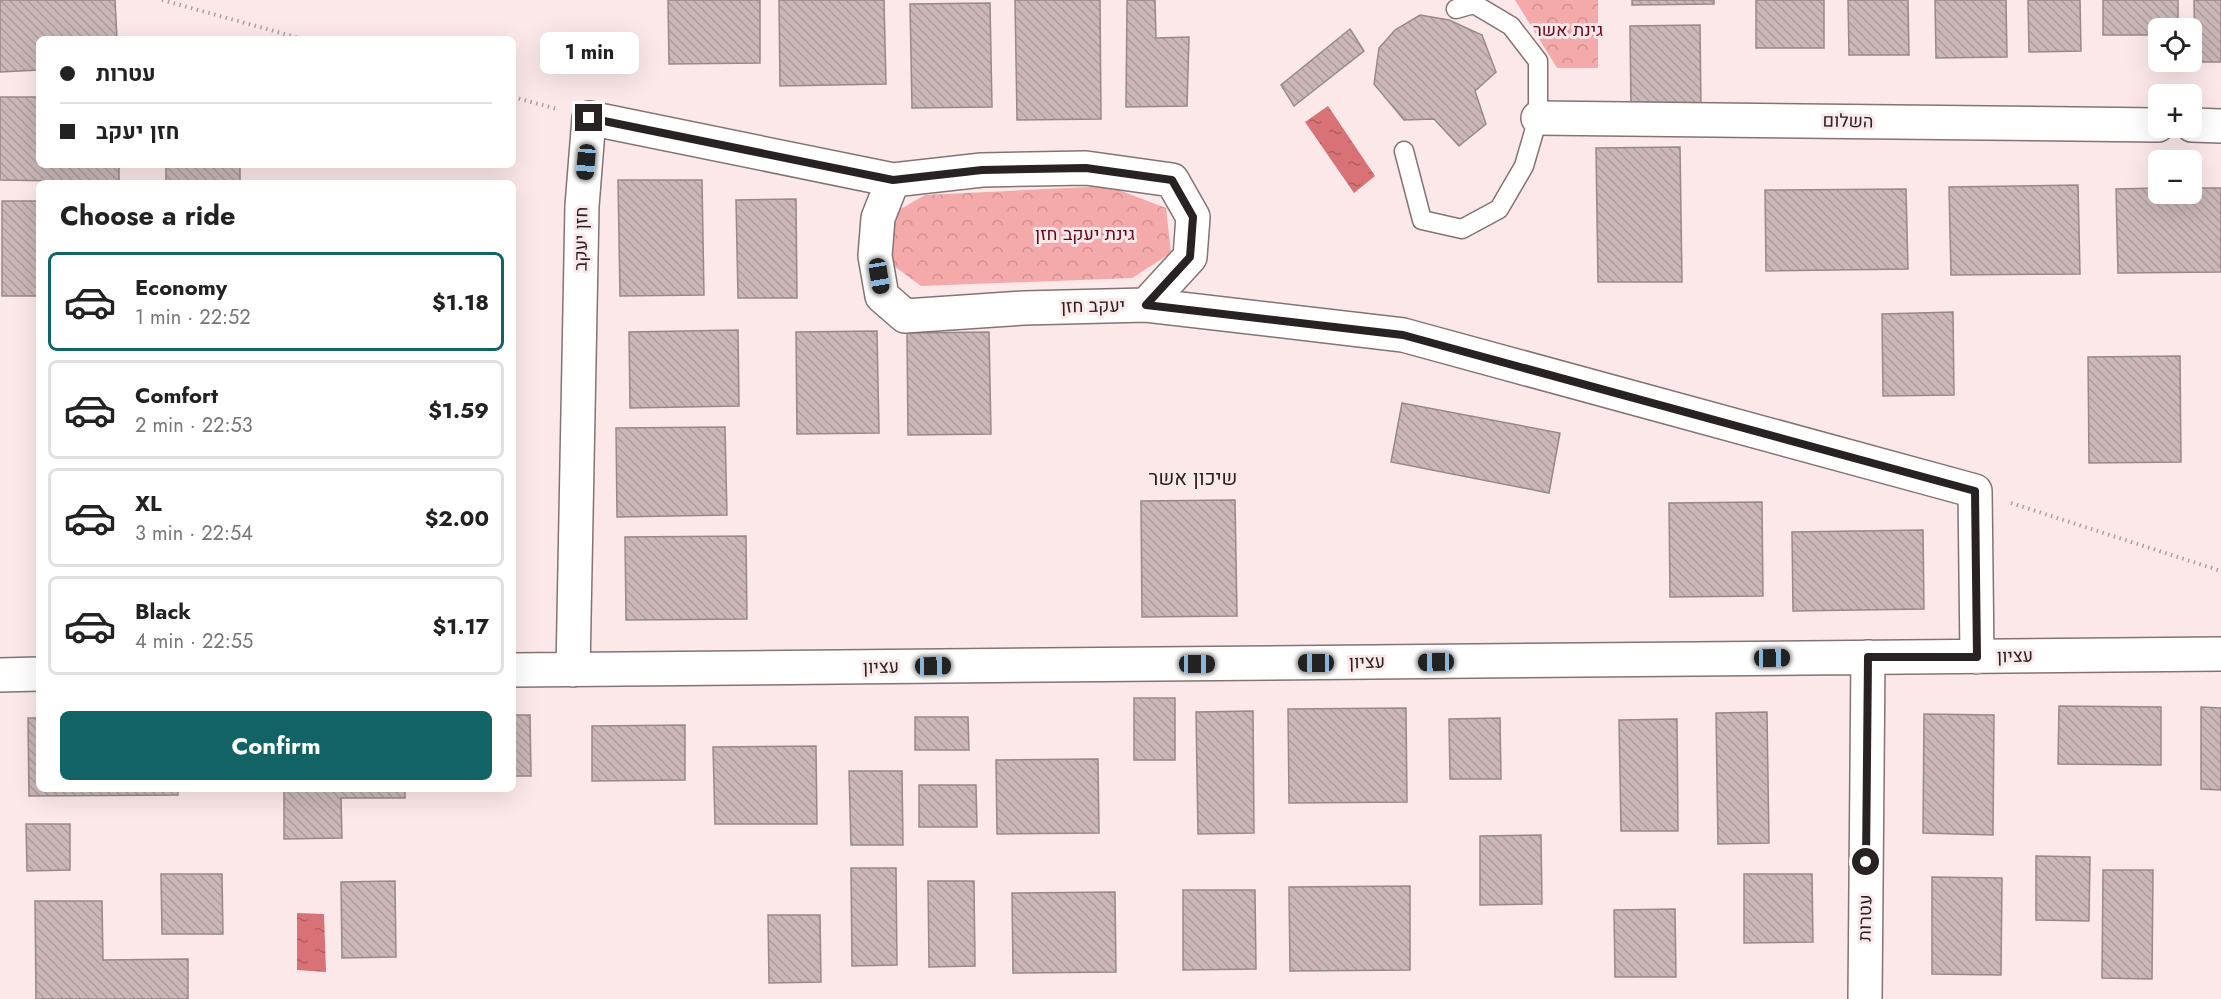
<!DOCTYPE html>
<html lang="en">
<head>
<meta charset="utf-8">
<style>
	:root { --surface:#fff; --page:#f2f2f2; --text:#222; --muted:#767676; --line:#e0e0e0; --accent:#126365 }
	body { margin:0; font-family:Jost,Heebo,sans-serif; background:var(--page); color:var(--text); height:100vh; display:flex; flex-direction:column; font-size:22px; white-space:nowrap }
	* { box-sizing:border-box; margin:0 }
	p { font-size:20px; color:var(--muted) }
	.icon { flex:none; width:33px; height:33px; fill:none; stroke:currentColor; stroke-width:2; stroke-linecap:round; stroke-linejoin:round }
	.map { position:relative; flex:1; overflow:hidden }
	.sheet { position:absolute; left:36px; top:180px; width:480px; height:612px; display:flex; flex-direction:column; background:var(--surface); border-radius:9px; box-shadow:0 6px 24px #0002 }
	.sheet>* { flex:none }
	.hud { position:absolute; left:36px; top:36px; width:480px; height:132px; border-radius:9px; box-shadow:0 6px 24px #0002; display:grid; align-content:center; height:132px; padding:0 24px; background:var(--surface) }
	.tools { position:absolute; left:2148px; top:18px; display:grid; gap:12px }
	.tools a { display:grid; place-items:center; width:54px; height:54px; border-radius:9px; background:var(--surface); box-shadow:0 6px 24px #0002; font-size:30px }
	.end { position:absolute; width:27px; height:27px; margin:-14px; border:8px solid #292222; background:#fff; box-shadow:0 0 0 3px #fff }
	.from { border-radius:50% }
	.bubble { position:absolute; height:42px; border-radius:9px; background:var(--surface); box-shadow:0 6px 24px #0002; font-size:20px; font-weight:700; line-height:42px; text-align:center }
	.car { position:absolute; width:18px; height:36px; margin:-18px -9px; border-radius:8px; box-shadow:0 0 4px 2px #0007; background:linear-gradient(#222 24%,#8ab4d8 0 40%,#222 0 76%,#8ab4d8 0 86%,#222 0) }
	.hud b { display:flex; align-items:center; gap:21px; height:57px; font-size:22px }
	.hud b+b { border-top:2px solid var(--line) }
	.hud i { width:15px; height:15px; background:var(--text) }
	ul { padding:0; list-style:none }
	li { display:flex; align-items:center; gap:18px; height:99px; margin:0 12px 9px; padding:0 12px; border:3px solid var(--line); border-radius:9px }
	li div { flex:1 }
	li b { display:block; font-size:22px }
	li em { font-style:normal; font-weight:700 }
	li.active { border-color:var(--accent) }
	li>.icon { width:54px; height:54px; stroke-width:1.5 }
	h2 { padding:0 24px; font-size:27px; line-height:72px }
	.button { display:flex; gap:12px; margin-top:auto; padding:12px 24px }
	.button a { flex:1; height:69px; border-radius:9px; background:var(--accent); color:#fff; font-size:24px; font-weight:700; line-height:69px; text-align:center }
	.map>svg:first-child { display:block }
	.park { fill:url(#park-crowns) }
	.water { fill:url(#water-ripples) }
	.building { fill:url(#building-back-hatch); stroke:#9a8888; stroke-width:1.5 }
	.lines { fill:none; stroke-linecap:round; stroke-linejoin:round }
	.lane-casing { stroke:#847372; stroke-width:21 }
	.street-casing { stroke:#847372; stroke-width:36 }
	.path { stroke:#af9f9f; stroke-width:4; stroke-dasharray:1.5 4.5; stroke-linecap:butt }
	.lane { stroke:#fff; stroke-width:18 }
	.street { stroke:#fff; stroke-width:33 }
	.route { stroke:#292222; stroke-width:8 }
	.labels { text-anchor:middle; dominant-baseline:central; stroke-width:6; stroke-linejoin:round; paint-order:stroke }
	.park-label { font-size:18px; fill:#68071b; stroke:#fce8e8 }
	.street-label { font-size:18px; fill:#292222; stroke:#fce8e8 }
	.neighbourhood-label { font-size:20px; fill:#292222; stroke:#fce8e8 }
</style>
</head>
<body>
<div class="map">
<svg width="2221" height="999" viewBox="0 0 2221 999">
	<defs>
		<pattern id="park-crowns" width="20" height="18" patternUnits="userSpaceOnUse" patternTransform="scale(1.5)"><rect width="20" height="18" fill="#f4a9aa"/><path d="M2 6a3 3 0 1 1 6 0M12 15a3 3 0 1 1 6 0" fill="none" stroke="#d19192"/></pattern>
		<pattern id="water-ripples" width="26" height="14" patternUnits="userSpaceOnUse" patternTransform="scale(1.5)"><rect width="26" height="14" fill="#d97276"/><path d="M2 4q2-2 4 0t4 0M15 11q2-2 4 0t4 0" fill="none" stroke="#b05d60"/></pattern>
		<pattern id="building-back-hatch" width="6" height="6" patternUnits="userSpaceOnUse" patternTransform="scale(1.5)"><rect width="6" height="6" fill="#cab7b7"/><path d="M-1 5l2 2M0 0l6 6M5-1l2 2" fill="none" stroke="#ae9d9d"/></pattern>
	</defs>
	<rect width="100%" height="100%" fill="#fce8e8"/>
	<path class="park" d="M1515,0H1598V68H1557Z
		M1108,186L1166,208L1171,253L1132,278L921,286L894,266L890,215L925,195Z"/>
	<path class="water" d="M1328,106L1375,176L1354,193L1305,122Z
		M297,913L324,914L326,972L297,970Z"/>
	<path class="building" d="M0,0H115L117,39H39V70L0,72Z
		M668,0H760V63L669,64Z
		M779,0H884L886,84L780,86Z
		M1015,0H1100L1101,119L1017,120Z
		M1127,0H1155L1156,38L1189,37L1187,106L1126,107Z
		M1632,0H1714V4L1632,5Z
		M1756,0H1824V48H1756Z
		M1848,0H1908L1909,55H1849Z
		M1935,0H2006L2007,57L1936,58Z
		M2028,0H2080L2081,51L2029,52Z
		M2103,0H2178V28H2158V35H2103Z
		M2194,0H2221V62H2195Z
		M990,3L992,107L912,108L910,4Z
		M1420,15L1449,20L1482,35L1496,72L1475,91L1486,124L1459,146L1434,119L1404,120L1374,84L1379,48L1395,30Z
		M1700,25L1701,109H1631L1630,26Z
		M1350,29L1364,51L1294,106L1281,85Z
		M0,97H39V165H119V182L0,180Z
		M1680,147L1682,282H1598L1596,148Z
		M166,165H240V183H166Z
		M618,180H702L704,295L620,296Z
		M2078,185L2080,274L1951,275L1949,187Z
		M2158,188V194H2192V188H2221V272L2118,273L2116,189Z
		M1906,189L1908,269L1766,271L1765,190Z
		M796,199L797,298H738L736,200Z
		M2,201H39V296H2Z
		M1953,312L1954,395L1883,396L1882,314Z
		M738,330L739,406L630,408L629,332Z
		M877,331L879,433L797,434L796,332Z
		M989,332L991,434L908,435L907,333Z
		M2180,356L2181,462L2089,463L2088,357Z
		M1402,403L1560,433L1549,493L1391,462Z
		M725,427L727,515L617,517L616,428Z
		M1235,500L1237,616L1142,617L1141,501Z
		M1762,502L1763,596L1670,597L1669,503Z
		M1923,530L1924,609L1793,611L1792,532Z
		M746,536L747,619L626,620L625,537Z
		M1134,698H1175V760H1134Z
		M2059,706L2161,707V765L2058,764Z
		M2201,707L2221,708V790L2201,789Z
		M1406,708L1407,802L1289,803L1288,709Z
		M1253,711L1254,833L1198,834L1196,712Z
		M1767,712L1769,843L1718,844L1716,713Z
		M1924,714L1994,715L1993,835L1923,833Z
		M513,715H530L531,776H513Z
		M915,717H968L969,750H915Z
		M28,718H39V789H178V795L29,796Z
		M1500,718L1501,779H1450L1449,719Z
		M1677,719L1678,831H1621L1619,720Z
		M685,725V780L592,781V726Z
		M816,746L817,824H715L713,747Z
		M1098,759L1099,833L997,834L996,760Z
		M849,771H902L903,845H851Z
		M919,785H976L977,827H919Z
		M284,789H405V798H341L342,838L284,839Z
		M26,824H70V870L27,871Z
		M1541,835L1542,904L1480,905V836Z
		M2036,856L2090,857L2089,921L2036,920Z
		M851,868H896L897,965L852,966Z
		M2103,870H2153L2152,979L2102,978Z
		M161,874H222L223,934H162Z
		M1744,874H1812L1813,942L1744,943Z
		M1932,877L2002,878L2001,975L1932,974Z
		M395,881L396,957L342,958L341,882Z
		M928,881H974L975,966L929,967Z
		M1410,886V970L1290,971L1289,887Z
		M1183,890H1255L1256,969L1183,970Z
		M1115,892L1116,972L1013,973L1012,893Z
		M35,901H102L103,960L188,959V999H36Z
		M1675,909L1676,977H1615L1614,910Z
		M768,915H820L821,982L769,983Z"/>
	<g class="lines">
		<defs>
			<path id="lane" d="M1404,151L1422,220L1462,229L1499,209L1524,166L1538,118V61L1511,26L1474,4L1456,9"/>
			<path id="street" d="M1538,118L2158,125
				M2192,125L2221,126
				M893,180L878,218L875,256L882,296L905,316L1024,308L1146,305L1403,335L1975,491L1977,657
				M513,670L2221,654
				M573,670L582,206L589,118L893,180L982,170L1086,168L1172,180L1193,217L1190,257L1146,305
				M0,675L39,674
				M1865,999L1868,657"/>
		</defs>
		<use href="#lane" class="lane-casing"/>
		<use href="#street" class="street-casing"/>
		<path class="path" d="M162,0L303,39
			M513,97L557,109
			M2011,503L2221,571"/>
		<use href="#lane" class="lane"/>
		<use href="#street" class="street"/>
	</g>
	<g class="lines">
		<path class="route" d="M589,118L893,180L982,170L1086,168L1172,180L1193,217L1190,257L1146,305L1403,335L1975,491L1977,657H1868L1866,862"/>
	</g>
	<g class="labels">
		<g class="park-label">
			<text x="1568" y="30">גינת אשר</text>
			<text x="1085" y="234">גינת יעקב חזן</text>
		</g>
		<g class="street-label">
			<text transform="translate(1848 121) rotate(1)">השלום</text>
			<text transform="translate(581 239) rotate(-89)">חזן יעקב</text>
			<text transform="translate(1093 306) rotate(-1)">יעקב חזן</text>
			<text transform="translate(2015 656) rotate(-1)">עציון</text>
			<text transform="translate(1367 662) rotate(-1)">עציון</text>
			<text transform="translate(881 667) rotate(-1)">עציון</text>
			<text transform="translate(1865 918) rotate(-89)">עטרות</text>
		</g>
		<g class="neighbourhood-label">
			<text x="1193" y="478">שיכון אשר</text>
		</g>
	</g>
</svg>
<div class="tools">
<a><svg class="icon" aria-label="locate" viewBox="0 0 24 24"><circle cx="12" cy="12" r="6"/><path d="M12 2v4M12 18v4M2 12h4M18 12h4"/></svg></a>
<a>+</a>
<a>−</a>
</div>
<i class="end from" style="left:1866px;top:862px"></i>
<i class="end" style="left:589px;top:118px"></i>
<div class="bubble" style="left:540px;top:32px;width:99px">1 min</div>
<i class="car" style="left:586px;top:162px;rotate:185deg"></i>
<i class="car" style="left:879px;top:276px;rotate:171deg"></i>
<i class="car" style="left:1772px;top:658px;rotate:89deg"></i>
<i class="car" style="left:1436px;top:662px;rotate:269deg"></i>
<i class="car" style="left:1316px;top:663px;rotate:270deg"></i>
<i class="car" style="left:1197px;top:664px;rotate:90deg"></i>
<i class="car" style="left:933px;top:666px;rotate:89deg"></i>
<div class="hud">
<b><i class="from"></i>עטרות</b>
<b><i></i>חזן יעקב</b>
</div>
<section class="sheet">
<h2>Choose a ride</h2>
<ul>
<li class="active"><svg class="icon" aria-label="car" viewBox="0 0 24 24"><path d="M5 17H2v-5l4-1 3-4h7l3 4 3 1v5h-3M9 17h6M6 11h13"/><circle cx="7" cy="17" r="2"/><circle cx="17" cy="17" r="2"/></svg><div><b>Economy</b><p>1 min · 22:52</p></div><em>$1.18</em></li>
<li><svg class="icon" aria-label="car" viewBox="0 0 24 24"><path d="M5 17H2v-5l4-1 3-4h7l3 4 3 1v5h-3M9 17h6M6 11h13"/><circle cx="7" cy="17" r="2"/><circle cx="17" cy="17" r="2"/></svg><div><b>Comfort</b><p>2 min · 22:53</p></div><em>$1.59</em></li>
<li><svg class="icon" aria-label="car" viewBox="0 0 24 24"><path d="M5 17H2v-5l4-1 3-4h7l3 4 3 1v5h-3M9 17h6M6 11h13"/><circle cx="7" cy="17" r="2"/><circle cx="17" cy="17" r="2"/></svg><div><b>XL</b><p>3 min · 22:54</p></div><em>$2.00</em></li>
<li><svg class="icon" aria-label="car" viewBox="0 0 24 24"><path d="M5 17H2v-5l4-1 3-4h7l3 4 3 1v5h-3M9 17h6M6 11h13"/><circle cx="7" cy="17" r="2"/><circle cx="17" cy="17" r="2"/></svg><div><b>Black</b><p>4 min · 22:55</p></div><em>$1.17</em></li>
</ul>
<div class="button"><a>Confirm</a></div>
</section>
</div>
</body>
</html>
